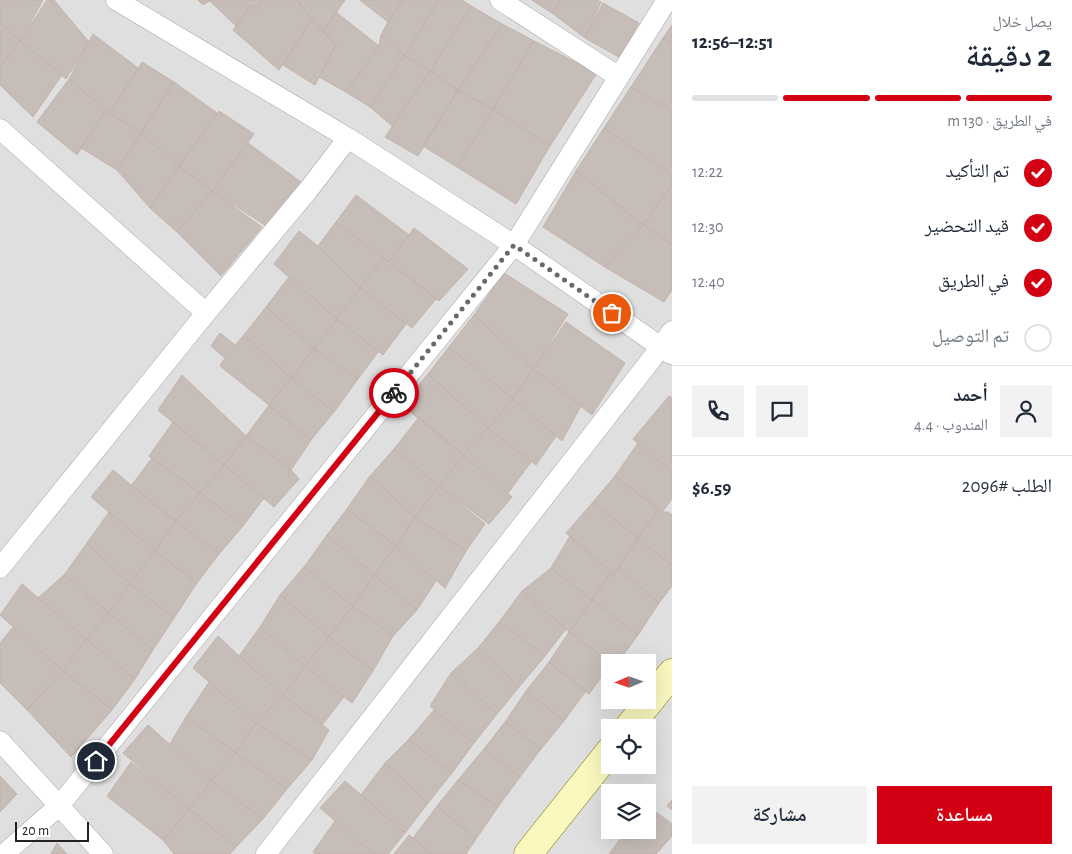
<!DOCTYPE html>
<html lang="ar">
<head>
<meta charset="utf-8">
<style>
  body { margin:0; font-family:"Alegreya Sans","Noto Naskh Arabic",sans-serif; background:#f2f2f3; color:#1f2937; direction:rtl; height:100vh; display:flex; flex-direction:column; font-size:19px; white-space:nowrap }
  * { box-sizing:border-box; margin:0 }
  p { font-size:16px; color:#747a83 }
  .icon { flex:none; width:28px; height:28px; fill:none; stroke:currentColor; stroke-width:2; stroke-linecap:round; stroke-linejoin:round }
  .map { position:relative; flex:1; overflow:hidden; direction:ltr }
  .panel { display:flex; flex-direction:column; background:#fff; width:400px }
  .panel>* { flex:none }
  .needle { width:32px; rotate:268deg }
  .buttons { position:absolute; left:601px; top:654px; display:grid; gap:10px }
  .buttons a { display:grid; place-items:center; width:55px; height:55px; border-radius:0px; background:#fff; box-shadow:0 5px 20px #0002; font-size:25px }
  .scale { position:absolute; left:15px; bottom:12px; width:74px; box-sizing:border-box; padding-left:5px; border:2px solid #222; border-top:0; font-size:14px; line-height:18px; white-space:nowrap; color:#222; -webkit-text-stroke:4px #fff; paint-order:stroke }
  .pin { position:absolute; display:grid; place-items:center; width:42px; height:42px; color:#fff; margin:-21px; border:2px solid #fff; border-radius:50%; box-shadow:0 1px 5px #0007 }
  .courier { position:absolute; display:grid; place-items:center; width:50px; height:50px; margin:-25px; border:4px solid #d30014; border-radius:50%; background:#fff; color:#222; box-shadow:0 1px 6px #0007 }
  .headline em { font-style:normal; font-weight:600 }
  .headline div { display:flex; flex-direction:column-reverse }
  .headline { display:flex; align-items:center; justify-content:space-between; height:85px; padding:0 20px }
  h1 { font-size:32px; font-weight:600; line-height:38px }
  .bar { display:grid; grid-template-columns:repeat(4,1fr); gap:8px 5px; align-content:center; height:60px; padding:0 20px }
  .bar i { height:6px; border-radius:4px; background:#e0e1e3 }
  .bar .active { background:#d30014 }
  .bar p { grid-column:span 4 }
  .line { display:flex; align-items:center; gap:12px; padding:0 20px; border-top:1px solid #e0e1e3 }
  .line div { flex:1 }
  .round { display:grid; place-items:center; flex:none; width:52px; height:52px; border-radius:0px; background:#f2f2f3 }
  ol { padding:0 20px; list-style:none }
  li { display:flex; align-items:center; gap:15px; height:55px }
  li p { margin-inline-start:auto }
  li .icon { padding:5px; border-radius:50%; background:#d30014; color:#fff; stroke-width:4 }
  li:last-child { color:#747a83 }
  li i { width:28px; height:28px; border:2px solid #e0e1e3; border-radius:50% }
  .cta { display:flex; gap:10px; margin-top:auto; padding:10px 20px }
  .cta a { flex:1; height:58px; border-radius:0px; background:#d30014; color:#fff; font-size:20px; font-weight:600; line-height:58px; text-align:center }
  .cta a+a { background:#f2f2f3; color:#1f2937 }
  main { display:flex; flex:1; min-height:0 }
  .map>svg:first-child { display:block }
  .residential { fill:#e0dfdf; fill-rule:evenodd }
  .building { fill:#c7bdb8; stroke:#c4b3ab }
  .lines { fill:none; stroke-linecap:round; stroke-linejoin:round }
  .street-casing { stroke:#a6a6a6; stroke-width:21 }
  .secondary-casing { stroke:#7b7d04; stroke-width:29 }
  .street { stroke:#fff; stroke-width:20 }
  .secondary { stroke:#faf8be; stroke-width:28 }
  .done { stroke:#6b6968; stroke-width:5; stroke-dasharray:0 9 }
  .route { stroke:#d30014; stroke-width:6 }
</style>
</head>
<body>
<main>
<section class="panel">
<div class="headline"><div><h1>2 دقيقة</h1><p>يصل خلال</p></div><em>12:51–12:56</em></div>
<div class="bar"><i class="active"></i><i class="active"></i><i class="active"></i><i></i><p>في الطريق · 130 m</p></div>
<ol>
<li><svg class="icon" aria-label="check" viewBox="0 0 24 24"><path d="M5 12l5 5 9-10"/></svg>تم التأكيد<p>12:22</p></li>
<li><svg class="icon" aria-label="check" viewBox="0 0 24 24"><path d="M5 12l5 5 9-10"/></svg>قيد التحضير<p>12:30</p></li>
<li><svg class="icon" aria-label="check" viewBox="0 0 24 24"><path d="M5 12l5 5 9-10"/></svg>في الطريق<p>12:40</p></li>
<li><i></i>تم التوصيل</li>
</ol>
<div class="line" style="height:90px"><a class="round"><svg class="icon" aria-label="person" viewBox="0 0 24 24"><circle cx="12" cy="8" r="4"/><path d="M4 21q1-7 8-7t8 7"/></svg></a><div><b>أحمد</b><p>المندوب · 4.4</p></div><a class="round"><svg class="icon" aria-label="chat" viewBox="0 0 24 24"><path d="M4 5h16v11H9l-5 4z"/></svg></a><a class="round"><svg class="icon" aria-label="phone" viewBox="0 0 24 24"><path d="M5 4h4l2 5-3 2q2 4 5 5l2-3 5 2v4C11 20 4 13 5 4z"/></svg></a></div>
<div class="line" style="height:65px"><div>الطلب #2096</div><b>$6.59</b></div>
<div class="cta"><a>مساعدة</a><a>مشاركة</a></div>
</section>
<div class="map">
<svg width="672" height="854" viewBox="0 0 672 854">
  <rect width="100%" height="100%" fill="#f2eee9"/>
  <path class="residential" d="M0 0H672V854H0ZM610 662H648V700H610ZM610 728H648V765H610ZM610 792H648V830H610Z"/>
  <path class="building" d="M0 0H43L20 41 0 23Z
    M47 0H54L89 42 66 79 20 41Z
    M198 0H262L257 8 251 5 236 26 210 1 203 5Z
    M262 0H297L312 19 279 70 233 30 251 5 257 8Z
    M299 0H345L323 32 298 2Z
    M360 0H403L388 22Z
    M403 0H439L404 56 381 35 388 22Z
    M439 0H462L471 6 430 71 404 56Z
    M532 0H560L552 13Z
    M560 0H597L601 2 585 38 552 13Z
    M603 3 639 23 619 57 585 38Z
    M471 6 502 24 458 90 430 71Z
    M336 12 379 46 346 92 319 77 336 45 323 32Z
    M312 19 336 45 315 85 283 65Z
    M0 23 20 41 0 67Z
    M502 24 534 41 493 109 458 90Z
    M672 25V44L663 38Z
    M93 34 138 68 110 113 69 79Z
    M381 35 404 56 370 107 346 92 379 46Z
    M663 38 672 44V111L631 87Z
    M20 41 62 75 33 117 0 85V67Z
    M534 41 597 73 550 146 493 109Z
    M404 56 430 71 392 126 370 107Z
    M142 62 174 82 141 133 110 113Z
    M430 71 458 90 418 156 385 137Z
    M69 79 106 110 77 155 37 122Z
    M174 82 217 113 179 166 141 133Z
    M631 87 672 111V175L604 128Z
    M458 90 493 109 457 167 423 146Z
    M493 109 550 146 516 204 457 167Z
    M106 110 141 133 117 170 81 148Z
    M219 111 254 134 212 191 179 166Z
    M604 128 672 175V184L643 225 576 171Z
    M141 133 179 166 150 208 117 170Z
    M248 143 305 185 268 227 212 191Z
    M179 166 212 191 177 232 150 208Z
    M576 171 643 225 605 267 543 227Z
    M672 184V245L643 225Z
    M212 191 262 227 221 276 177 232Z
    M356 195 409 235 389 262 336 222Z
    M336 222 383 258 360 288 318 246Z
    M643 225 672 245V290L664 302 605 267Z
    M414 228 468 269 439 301 389 262Z
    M299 231 318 246 360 288 337 319 274 264Z
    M383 258 437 298 412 328 360 288Z
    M504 273 568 314 533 369 474 315Z
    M289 277 337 319 314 349 266 307Z
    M360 288 406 324 383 355 337 319Z
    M266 307 314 349 291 378 244 335Z
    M474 315 533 369 513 399 449 347Z
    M337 319 378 352 358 379 314 349Z
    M566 322 625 363 592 415 533 369Z
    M220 333 235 345 244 335 291 378 269 405 220 366 225 358 211 346Z
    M449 347 513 399 488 428 428 374Z
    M314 349 358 379 334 412 291 378Z
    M533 369 581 406 562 441 513 399Z
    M428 374 488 428 463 455 402 405Z
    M182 375 246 436 224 465 158 410Z
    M291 378 334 412 311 440 269 405Z
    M669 396 672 398V472L633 439Z
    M513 399 556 436 536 465 488 428Z
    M269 405 311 440 291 470 246 436Z
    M419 417 463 455 439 486 394 449Z
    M173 422 224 465 200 493 149 456Z
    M488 428 531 462 508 493 463 455Z
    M246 436 291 470 299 479 274 507 224 465Z
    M638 443 672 472V499L662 512 615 476Z
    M394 449 439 486 415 517 370 476Z
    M463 455 512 497 489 524 439 486Z
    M152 458 200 493 175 521 131 486Z
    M224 465 264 498 243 526 200 493Z
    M113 470 175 521 155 551 91 497Z
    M370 476 415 517 396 546 347 509Z
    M615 476 659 509 638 538 593 502Z
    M439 486 485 524 466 551 415 517Z
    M200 493 243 526 219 554 175 521Z
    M593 502 638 538 614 575 566 533Z
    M347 509 396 546 374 575 327 535Z
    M659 509 662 512H668L672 515V566L638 538Z
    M109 512 155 551 130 584 87 543Z
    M415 517 466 551 445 588 396 546Z
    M175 521 219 554 197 583 155 551Z
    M327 535 374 575 353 606 304 567Z
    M570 536 611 572 592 600 551 568Z
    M638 538 672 566V586L659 603 618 568Z
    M87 543 130 584 109 613 64 575Z
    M396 546 436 581 417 610 374 575Z
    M155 551 197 583 174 618 130 584Z
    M304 567 353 606 329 637 280 595Z
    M551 568 592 600 569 632 522 591Z
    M618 568 659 603 638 635 592 600 611 572 614 575Z
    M64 575 109 613 86 639 38 598Z
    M374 575 417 610 393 636 353 606Z
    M22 584 86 639 63 671 0 615Z
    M130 584 174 618 153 650 109 613Z
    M522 591 566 629 545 656 499 622Z
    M280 595 329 637 305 666 260 627Z
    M592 600 638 635 618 662 610 663 569 632Z
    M353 606 393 636 373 671 329 637Z
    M109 613 153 650 135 679 86 639Z
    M499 622 545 656 519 687 478 648Z
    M13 627 63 671 27 710 0 683V643Z
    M260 627 305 666 283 695 239 656Z
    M569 632 610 663V665L589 694 549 662Z
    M218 636 239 656 283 695 256 723 193 668Z
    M329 637 373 671 352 703 305 666Z
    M86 639 135 679 112 710 63 671Z
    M478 648 519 687 497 714 451 673Z
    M549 662 586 691 564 721 526 691Z
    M305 666 344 697 322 725 283 695Z
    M63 671 112 710 71 757 27 710Z
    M451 673 497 714 474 743 430 706Z
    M209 682 256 723 236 753 186 717Z
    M526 691 564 721 541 749 505 722Z
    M283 695 329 730 312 760 256 723Z
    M434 710 474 743 452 773 409 739Z
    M186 717 236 753 211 781 170 744Z
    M505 722 541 749 520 777 484 749Z
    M256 723 312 760 287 789 236 753Z
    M148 725 211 781 189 809 123 753Z
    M409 739 452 773 428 803 385 763Z
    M484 749 520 777 498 807 458 780Z
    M236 753 287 789 263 819 211 781Z
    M131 762 189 809 163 840 107 796Z
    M385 763 428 803 405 833 361 795Z
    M0 776 17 794 0 812Z
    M458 780 498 807 476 839 437 806Z
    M211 781 263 819 236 847 189 809Z
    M345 781 405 833 388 854H374L320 808Z
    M672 800V810L667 806Z
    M437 806 476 839 466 854H432L413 838Z
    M648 806 672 824V836L656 854H609L627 830H648Z
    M189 809 236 847 230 854H174L163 840Z
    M335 821 374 854H315L313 852Z
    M409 835 413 838 432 854H394Z
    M57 843 67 854H51Z"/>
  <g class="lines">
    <g class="street-casing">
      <path id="street" d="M116 0 348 138 514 245 671 354
        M500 0 619 77
        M0 129 206 313
        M0 568 206 313 309 189 348 138
        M0 741 103 854
        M4 854 59 806 514 245 667 0
        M266 854 661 347 672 331"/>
    </g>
    <g class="secondary-casing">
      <path id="secondary" d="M628 728 672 673
        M528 854 610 751"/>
    </g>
    <use href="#street" class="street"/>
    <use href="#secondary" class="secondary"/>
  </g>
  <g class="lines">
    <path class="done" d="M394 393 514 245 612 313"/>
    <path class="route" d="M96 761 394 393"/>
  </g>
</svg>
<div class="buttons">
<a><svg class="needle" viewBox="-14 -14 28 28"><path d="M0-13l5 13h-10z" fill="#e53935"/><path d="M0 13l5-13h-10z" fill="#747a83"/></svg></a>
<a><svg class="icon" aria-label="locate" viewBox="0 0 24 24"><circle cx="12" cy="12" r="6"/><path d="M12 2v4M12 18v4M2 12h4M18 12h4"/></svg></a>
<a><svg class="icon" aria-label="layers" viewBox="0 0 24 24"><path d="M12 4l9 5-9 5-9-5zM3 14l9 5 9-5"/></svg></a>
</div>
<div class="scale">20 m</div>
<div class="pin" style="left:612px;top:313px;background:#ea580c"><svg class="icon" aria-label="bag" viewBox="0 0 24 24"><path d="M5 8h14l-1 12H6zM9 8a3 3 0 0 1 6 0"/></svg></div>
<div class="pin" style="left:96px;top:761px;background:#1f2937"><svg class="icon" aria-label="home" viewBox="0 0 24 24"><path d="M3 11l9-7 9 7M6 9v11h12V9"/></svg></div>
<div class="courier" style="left:394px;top:393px"><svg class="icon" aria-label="bike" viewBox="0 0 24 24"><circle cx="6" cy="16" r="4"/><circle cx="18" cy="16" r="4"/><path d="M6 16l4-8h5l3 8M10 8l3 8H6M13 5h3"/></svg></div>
</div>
</main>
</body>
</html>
